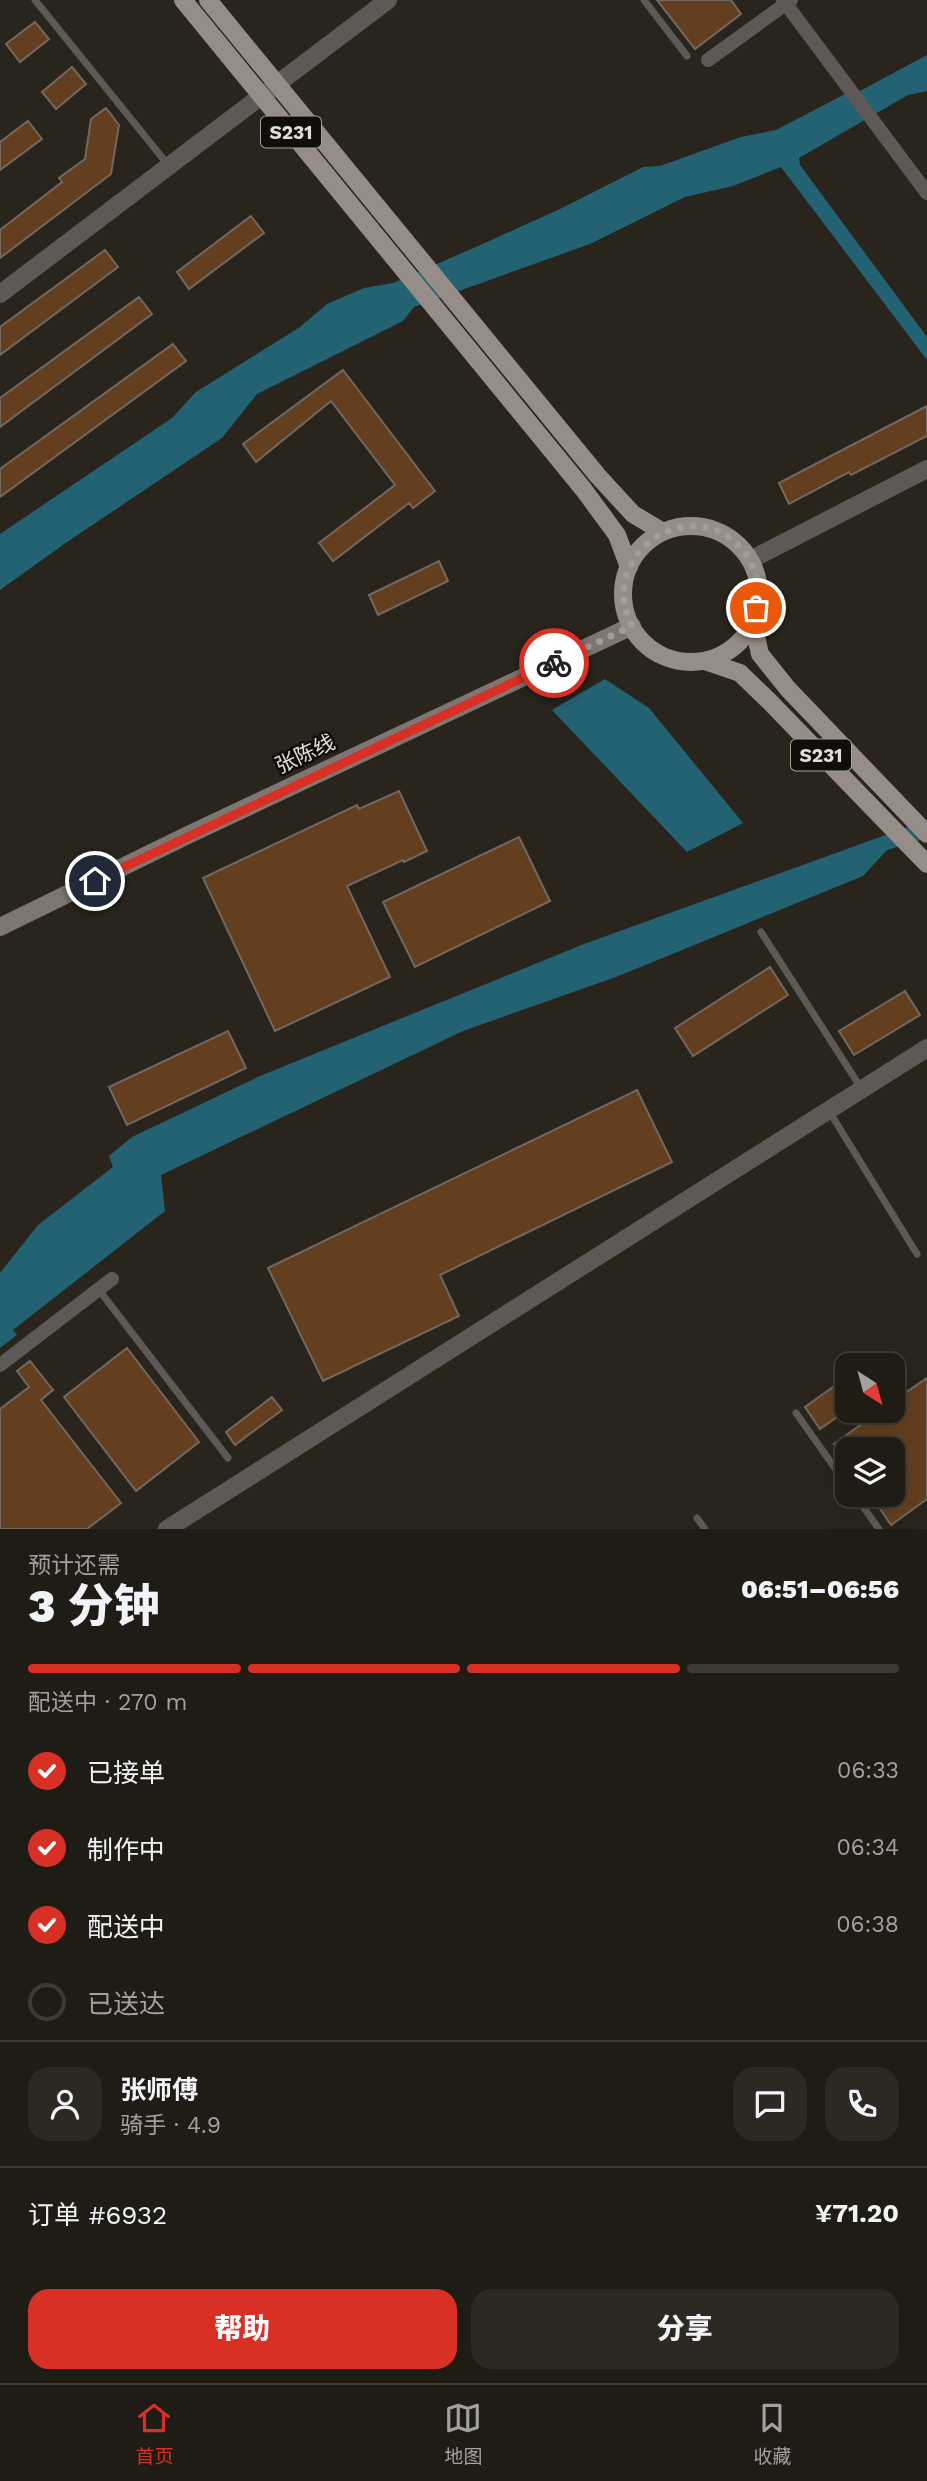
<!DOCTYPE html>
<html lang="zh">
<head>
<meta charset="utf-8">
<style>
  body { margin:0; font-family:"Work Sans","Noto Sans SC",sans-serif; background:#2c2923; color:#f1f3f6; height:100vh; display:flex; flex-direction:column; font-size:26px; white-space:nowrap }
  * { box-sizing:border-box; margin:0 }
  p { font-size:23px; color:#a1a1a1 }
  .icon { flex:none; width:38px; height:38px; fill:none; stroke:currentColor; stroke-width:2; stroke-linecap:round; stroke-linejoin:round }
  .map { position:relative; height:1529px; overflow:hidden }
  .drawer { display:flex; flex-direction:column; background:#1f1c16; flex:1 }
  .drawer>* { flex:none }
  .needle { width:46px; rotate:144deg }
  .fabs { position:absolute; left:835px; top:1353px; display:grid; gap:14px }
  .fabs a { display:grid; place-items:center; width:70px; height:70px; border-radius:14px; background:#1f1c16; box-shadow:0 7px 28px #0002,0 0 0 2px #3c3a35; font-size:35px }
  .pin { position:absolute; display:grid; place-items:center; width:60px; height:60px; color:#fff; margin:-30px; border:4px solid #fff; border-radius:50%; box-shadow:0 2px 7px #0007 }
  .courier { position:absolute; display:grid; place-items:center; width:70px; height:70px; margin:-35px; border:5px solid #d93025; border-radius:50%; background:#fff; color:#222; box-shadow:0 2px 9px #0007 }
  .head em { font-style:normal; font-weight:800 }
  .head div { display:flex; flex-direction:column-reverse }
  .head { display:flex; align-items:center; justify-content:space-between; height:119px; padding:0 28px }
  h1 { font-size:46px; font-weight:800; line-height:52px }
  .bar { display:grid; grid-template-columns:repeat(4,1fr); gap:10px 7px; align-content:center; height:84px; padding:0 28px }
  .bar i { height:9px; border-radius:5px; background:#3c3a35 }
  .bar .selected { background:#d93025 }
  .bar p { grid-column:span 4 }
  .line { display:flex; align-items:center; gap:18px; padding:0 28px; border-top:2px solid #3c3a35 }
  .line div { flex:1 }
  .round { display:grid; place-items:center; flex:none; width:74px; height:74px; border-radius:21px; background:#2c2923 }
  ol { padding:0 28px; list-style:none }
  li { display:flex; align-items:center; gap:21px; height:77px }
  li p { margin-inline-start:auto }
  li .icon { padding:7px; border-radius:50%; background:#d93025; color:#fff; stroke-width:4 }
  li:last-child { color:#a1a1a1 }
  li i { width:38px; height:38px; border:4px solid #3c3a35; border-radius:50% }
  .button { display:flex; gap:14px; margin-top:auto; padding:14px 28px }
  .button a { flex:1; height:80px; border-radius:21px; background:#d93025; color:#fff; font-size:28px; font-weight:800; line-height:80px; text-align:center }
  .button a+a { background:#2c2923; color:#f1f3f6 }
  .menu { display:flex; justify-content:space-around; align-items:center; height:98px; border-top:2px solid #3c3a35; background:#1f1c16; font-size:19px; color:#a1a1a1 }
  .menu a { display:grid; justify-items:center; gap:4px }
  .menu .selected { color:#d93025 }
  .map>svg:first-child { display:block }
  .water { fill:#236273 }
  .building { fill:#633f1f; stroke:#716861; stroke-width:2 }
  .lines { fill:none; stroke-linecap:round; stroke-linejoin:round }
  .service { stroke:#5e5957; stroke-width:7 }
  .minor { stroke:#5e5957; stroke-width:14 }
  .tertiary { stroke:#5e5957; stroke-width:18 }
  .secondary { stroke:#7d7673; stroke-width:18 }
  .primary { stroke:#968c88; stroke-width:18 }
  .done { stroke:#a19d97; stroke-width:7; stroke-dasharray:0 12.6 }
  .route { stroke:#d93025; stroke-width:9 }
  .labels { text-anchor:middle; stroke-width:5; stroke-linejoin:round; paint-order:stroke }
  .shield { fill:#100e0b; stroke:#a2a09b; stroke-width:2 }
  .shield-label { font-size:19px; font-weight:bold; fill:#e1ded9 }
  .street-label { font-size:21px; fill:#e1ded9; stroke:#100e0b }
</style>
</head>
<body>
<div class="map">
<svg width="927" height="1529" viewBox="0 0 927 1529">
  <rect width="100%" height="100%" fill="#29251d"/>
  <path class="water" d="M927 55V91L908 95 799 158 800 165 927 337V360L781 167 733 186 685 197 590 244 414 307 403 321 257 394 222 438 67 542 0 590V534L172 418 196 392 300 327 327 304 364 288 393 283 476 247 562 208 643 167 660 166 741 137 776 130 847 93 860 91Z
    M605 679 649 708 743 823 687 852 552 710Z
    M927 820V838L887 850 863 876 616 977 463 1031 161 1175 165 1211 13 1330 17 1335 0 1348V1273L38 1225 113 1167 109 1156 132 1137 260 1076 584 944Z"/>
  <path class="building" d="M657 0H731L741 14 695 49Z
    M35 22 49 39 20 62 6 44Z
    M72 67 86 84 56 109 42 92Z
    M106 108 119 125 111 174 0 258V230L62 182 59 178 85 159 91 119Z
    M28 121 42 139 0 170V142Z
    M251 216 264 233 189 289 177 272Z
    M105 250 118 267 0 355V327Z
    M139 297 152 314 0 427V398Z
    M173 344 186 361 0 497V469Z
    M343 370 435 491 413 508 409 503 333 561 319 543 395 485 331 401 256 462 243 444Z
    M927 406V436L851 475 849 472 789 504 779 483Z
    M439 561 448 581 378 615 369 595Z
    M399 791 427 851 404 862 403 860 347 886 390 977 275 1031 203 878 357 805 359 809Z
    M519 837 550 901 415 967 383 902Z
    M770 967 788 995 693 1056 675 1028Z
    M905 991 920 1015 854 1055 839 1031Z
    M228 1031 246 1068 127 1125 109 1087Z
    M637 1090 672 1162 440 1275 459 1316 323 1381 268 1268Z
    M127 1348 199 1442 136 1491 64 1397Z
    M30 1361 53 1390 41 1400 121 1503 87 1529H0V1409L29 1387 17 1371Z
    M847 1377V1410L820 1429 805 1407Z
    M927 1378V1499L891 1525 870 1494H892V1449H847V1463L834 1444 881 1410H892V1402Z
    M272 1397 282 1410 235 1445 226 1432Z"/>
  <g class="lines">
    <path class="service" d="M35 0 169 166
      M644 0 687 56
      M761 932 861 1088
      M829 1111 917 1254
      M99 1290 228 1458
      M796 1413 847 1485
      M854 1494 879 1529
      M697 1518 705 1529"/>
    <path class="minor" d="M783 0 927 193
      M708 60 791 0
      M0 1365 112 1279"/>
    <path class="tertiary" d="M0 294 388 0
      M750 560 927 469
      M167 1529 927 1048"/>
    <path class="secondary" d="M0 927 190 834 632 626"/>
    <path class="primary" d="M183 0 584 490 617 535 629 567
      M208 0 598 476 633 514 663 532
      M623 594a68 68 0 1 1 136 0a68 68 0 1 1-136 0Z
      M753 623 760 654 788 689 927 834
      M705 661 740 673 770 702 927 864"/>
  </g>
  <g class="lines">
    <path class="done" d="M554 663 632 626C594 553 695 488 744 552 757 569 761 588 756 608"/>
    <path class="route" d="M95 881 554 663"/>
  </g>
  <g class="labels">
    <g class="shield">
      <rect x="261" y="116.5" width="60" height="31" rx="5"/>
      <rect x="791" y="739.5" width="60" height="31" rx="5"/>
    </g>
    <g class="shield-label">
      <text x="291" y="139">S231</text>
      <text x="821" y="762">S231</text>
    </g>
    <g class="street-label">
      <text transform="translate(305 754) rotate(-25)" y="7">张陈线</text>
    </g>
  </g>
</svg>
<div class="fabs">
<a><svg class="needle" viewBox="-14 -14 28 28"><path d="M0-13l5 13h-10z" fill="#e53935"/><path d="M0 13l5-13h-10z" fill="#a1a1a1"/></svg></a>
<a><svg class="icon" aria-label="layers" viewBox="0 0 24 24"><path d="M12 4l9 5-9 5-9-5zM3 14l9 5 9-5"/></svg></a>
</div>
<div class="pin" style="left:756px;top:608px;background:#ea580c"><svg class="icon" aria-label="bag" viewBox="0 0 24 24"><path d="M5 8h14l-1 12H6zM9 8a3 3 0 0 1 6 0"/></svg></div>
<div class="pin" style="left:95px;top:881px;background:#1f2937"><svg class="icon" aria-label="home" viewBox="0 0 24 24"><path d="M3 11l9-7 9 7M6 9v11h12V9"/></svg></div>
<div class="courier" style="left:554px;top:663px"><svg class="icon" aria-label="bike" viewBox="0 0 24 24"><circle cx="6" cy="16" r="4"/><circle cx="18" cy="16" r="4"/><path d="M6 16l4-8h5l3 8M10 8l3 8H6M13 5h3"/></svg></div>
</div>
<section class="drawer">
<div class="head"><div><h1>3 分钟</h1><p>预计还需</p></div><em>06:51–06:56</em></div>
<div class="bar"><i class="selected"></i><i class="selected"></i><i class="selected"></i><i></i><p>配送中 · 270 m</p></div>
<ol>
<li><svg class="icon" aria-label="check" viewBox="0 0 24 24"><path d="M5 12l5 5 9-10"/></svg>已接单<p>06:33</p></li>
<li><svg class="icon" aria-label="check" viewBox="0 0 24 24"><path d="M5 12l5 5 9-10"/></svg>制作中<p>06:34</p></li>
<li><svg class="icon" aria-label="check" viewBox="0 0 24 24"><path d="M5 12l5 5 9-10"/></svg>配送中<p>06:38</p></li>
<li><i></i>已送达</li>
</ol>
<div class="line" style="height:126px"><a class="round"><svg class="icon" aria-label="person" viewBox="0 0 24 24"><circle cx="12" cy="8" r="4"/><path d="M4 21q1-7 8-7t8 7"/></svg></a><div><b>张师傅</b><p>骑手 · 4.9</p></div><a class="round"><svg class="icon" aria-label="chat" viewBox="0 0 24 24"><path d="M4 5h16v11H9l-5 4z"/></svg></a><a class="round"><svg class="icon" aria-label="phone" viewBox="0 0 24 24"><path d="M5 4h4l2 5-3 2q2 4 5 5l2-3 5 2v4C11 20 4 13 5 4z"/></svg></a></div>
<div class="line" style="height:91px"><div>订单 #6932</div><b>¥71.20</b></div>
<div class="button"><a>帮助</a><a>分享</a></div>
</section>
<nav class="menu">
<a class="selected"><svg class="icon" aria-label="home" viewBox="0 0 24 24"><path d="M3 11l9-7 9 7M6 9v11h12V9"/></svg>首页</a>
<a><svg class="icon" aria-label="map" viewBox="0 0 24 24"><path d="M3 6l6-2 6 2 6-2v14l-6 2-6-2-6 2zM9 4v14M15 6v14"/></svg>地图</a>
<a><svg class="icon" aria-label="saved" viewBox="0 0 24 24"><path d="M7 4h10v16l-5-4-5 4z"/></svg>收藏</a>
</nav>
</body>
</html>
